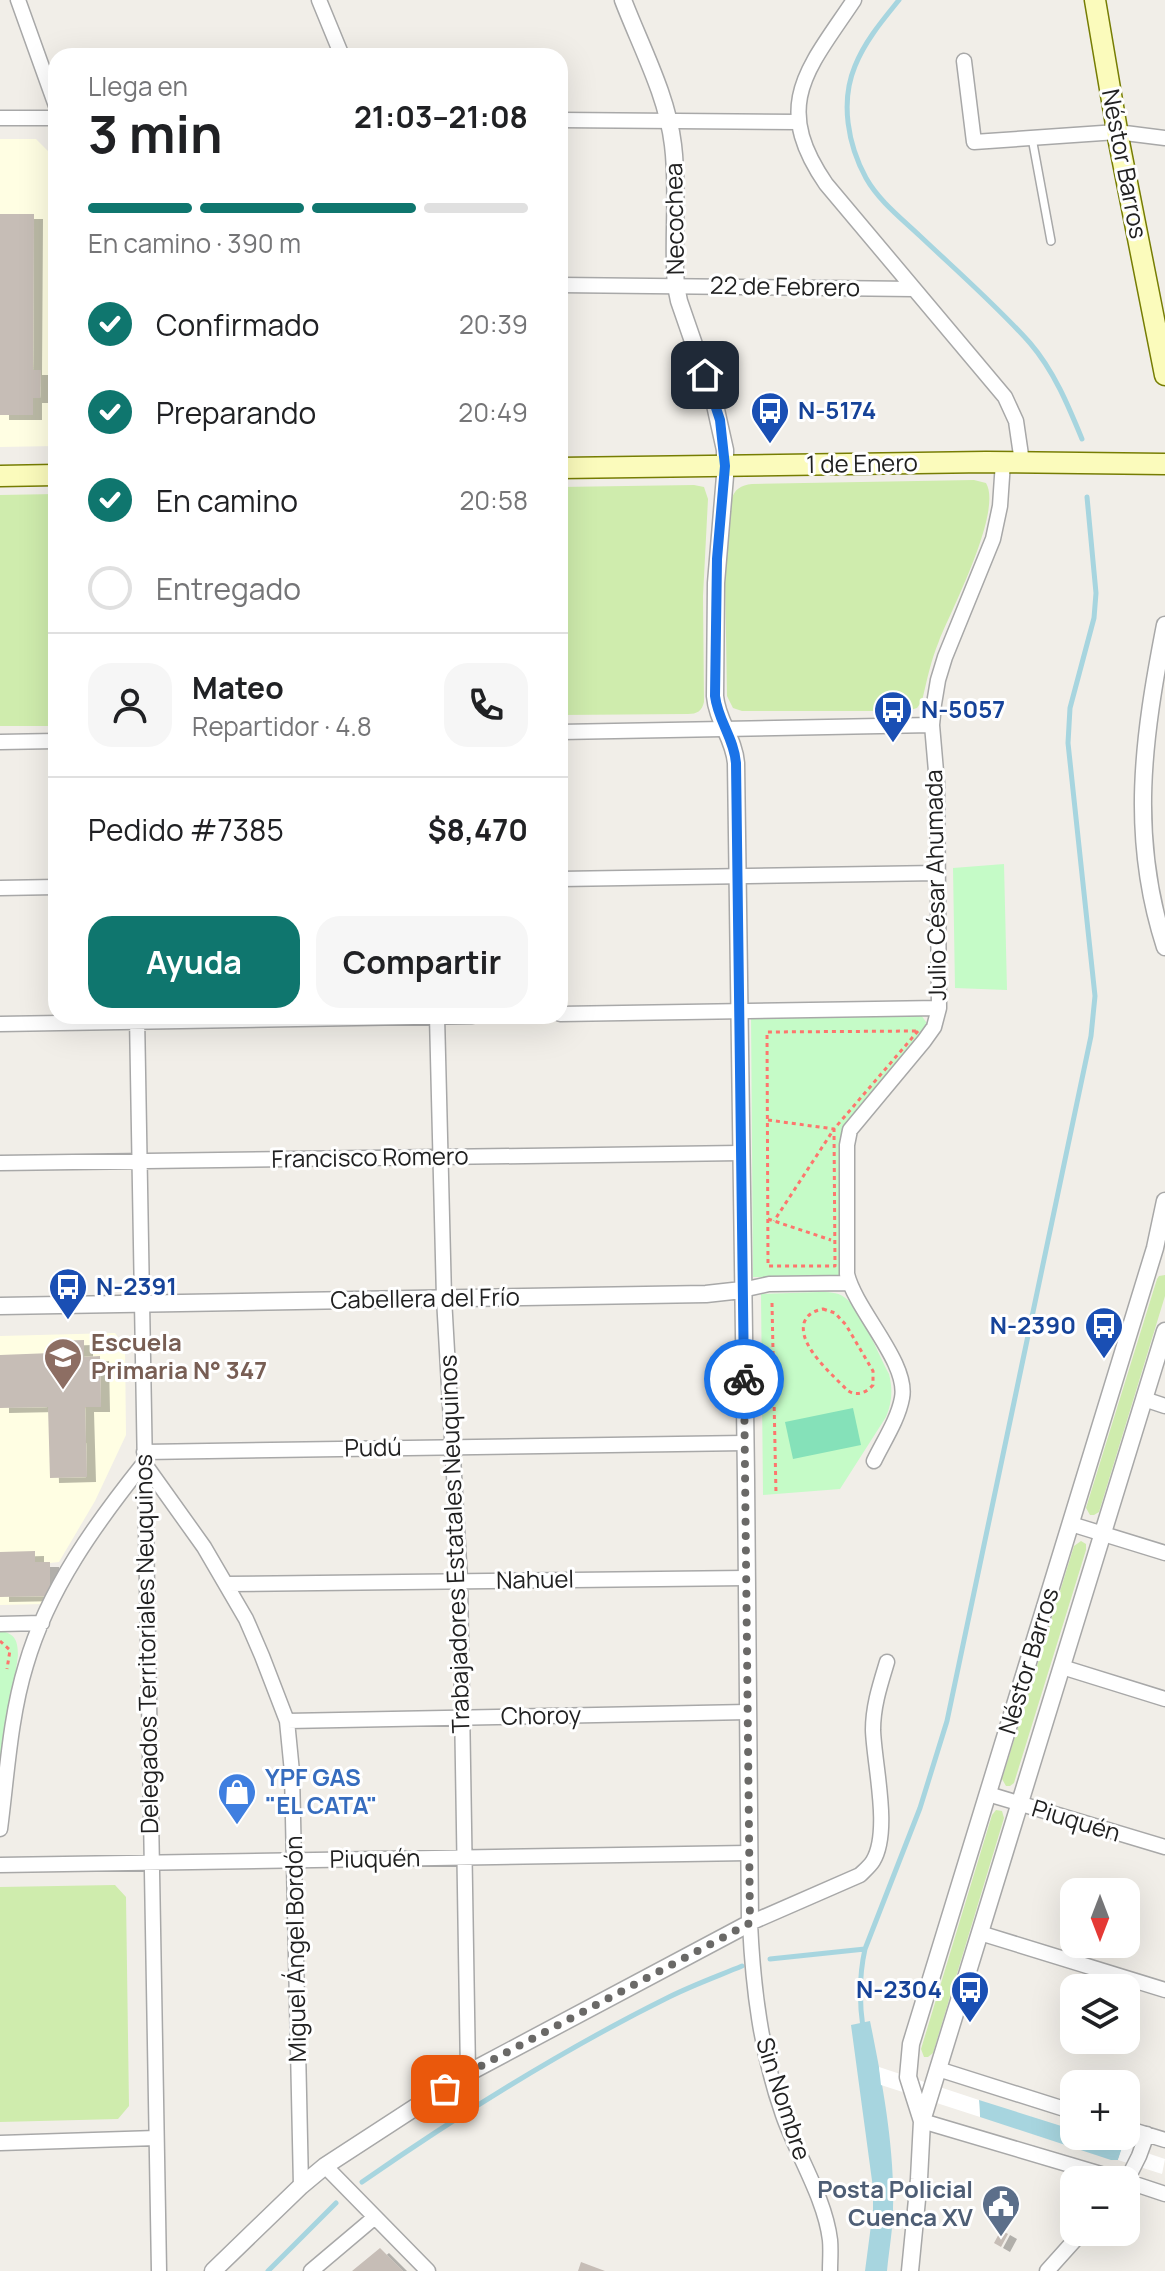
<!DOCTYPE html>
<html lang="es">
<head>
<meta charset="utf-8">
<style>
  body { margin:0; font-family:Manrope,sans-serif; background:#f6f6f6; color:#202124; height:100vh; display:flex; flex-direction:column; font-size:30px; white-space:nowrap }
  * { box-sizing:border-box; margin:0 }
  p { font-size:26px; color:#757577 }
  .icon { flex:none; width:44px; height:44px; fill:none; stroke:currentColor; stroke-width:2; stroke-linecap:round; stroke-linejoin:round }
  .map { position:relative; flex:1; overflow:hidden }
  .details { position:absolute; left:48px; top:48px; width:520px; height:976px; display:flex; flex-direction:column; background:#fff; border-radius:24px; box-shadow:0 8px 32px #0002 }
  .details>* { flex:none }
  .needle { width:52px; rotate:180deg }
  .fabs { position:absolute; left:1060px; top:1878px; display:grid; gap:16px }
  .fabs a { display:grid; place-items:center; width:80px; height:80px; border-radius:16px; background:#fff; box-shadow:0 8px 32px #0002; font-size:40px }
  .pin { position:absolute; display:grid; place-items:center; width:68px; height:68px; color:#fff; margin:-34px; border-radius:16px; box-shadow:0 4px 12px #0006 }
  .courier { position:absolute; display:grid; place-items:center; width:80px; height:80px; margin:-40px; border:6px solid #1a73e8; border-radius:50%; background:#fff; color:#222; box-shadow:0 2px 10px #0007 }
  .headline em { font-style:normal; font-weight:700 }
  .headline div { display:flex; flex-direction:column-reverse }
  .headline { display:flex; align-items:center; justify-content:space-between; height:136px; padding:0 40px }
  h1 { font-size:52px; font-weight:700; line-height:60px }
  .bar { display:grid; grid-template-columns:repeat(4,1fr); gap:12px 8px; align-content:center; height:96px; padding:0 40px }
  .bar i { height:10px; border-radius:6px; background:#e0e0e0 }
  .bar .current { background:#0f766e }
  .bar p { grid-column:span 4 }
  .line { display:flex; align-items:center; gap:20px; padding:0 40px; border-top:2px solid #e0e0e0 }
  .line div { flex:1 }
  .round { display:grid; place-items:center; flex:none; width:84px; height:84px; border-radius:24px; background:#f6f6f6 }
  ol { padding:0 40px; list-style:none }
  li { display:flex; align-items:center; gap:24px; height:88px }
  li p { margin-inline-start:auto }
  li .icon { padding:8px; border-radius:50%; background:#0f766e; color:#fff; stroke-width:4 }
  li:last-child { color:#757577 }
  li i { width:44px; height:44px; border:4px solid #e0e0e0; border-radius:50% }
  .action { display:flex; gap:16px; margin-top:auto; padding:16px 40px }
  .action a { flex:1; height:92px; border-radius:24px; background:#0f766e; color:#fff; font-size:32px; font-weight:700; line-height:92px; text-align:center }
  .action a+a { background:#f6f6f6; color:#202124 }
  .map>svg:first-child { display:block }
  .education { fill:#fffee3 }
  .grass { fill:#cfecad }
  .park { fill:#c5fbc7 }
  .pitch { fill:#85e1b9 }
  .water { fill:#a7d5df }
  .pier { fill:#fff }
  .lines { fill:none; stroke-linecap:round; stroke-linejoin:round }
  .stream { stroke:#a7d5df; stroke-width:5 }
  .building { fill:#c6bdb6; filter:url(#shadow) }
  .service-casing { stroke:#a8a8a8; stroke-width:10 }
  .minor-casing { stroke:#a8a8a8; stroke-width:17 }
  .tertiary-casing { stroke:#a8a8a8; stroke-width:19 }
  .secondary-casing { stroke:#767d03; stroke-width:23 }
  .path { stroke:#fd766d; stroke-width:3; stroke-dasharray:4 4; stroke-linecap:butt }
  .service { stroke:#fff; stroke-width:7 }
  .minor { stroke:#fff; stroke-width:14 }
  .tertiary { stroke:#fff; stroke-width:16 }
  .secondary { stroke:#fbfbbc; stroke-width:20 }
  .done { stroke:#6a6967; stroke-width:8; stroke-dasharray:0 14.4 }
  .route { stroke:#1a73e8; stroke-width:10 }
  .labels { text-anchor:middle; stroke-width:6; stroke-linejoin:round; paint-order:stroke }
  .street-label { font-size:24px; fill:#212121; stroke:#fff }
  .transit-label { font-size:24px; font-weight:bold; fill:#164399; stroke:#fff; text-anchor:start }
  .education-label { font-size:24px; font-weight:bold; fill:#785e54; stroke:#fff; text-anchor:start }
  .shop-label { font-size:24px; font-weight:bold; fill:#366cbe; stroke:#fff; text-anchor:start }
  .service-label { font-size:24px; font-weight:bold; fill:#4e5e75; stroke:#fff; text-anchor:end }
</style>
</head>
<body>
<div class="map">
<svg width="1165" height="2271" viewBox="0 0 1165 2271">
  <defs>
    <filter id="shadow"><feDropShadow dx="9" dy="5" stdDeviation="0" flood-color="#0004"/></filter>
  </defs>
  <rect width="100%" height="100%" fill="#f1eee8"/>
  <path class="education" d="M0 139H36L48 151 52 312 56 321V446L0 447Z
    M115 1333 125 1346 126 1435 95 1501 59 1562 50 1563V1596L44 1604 0 1605V1336Z"/>
  <path class="grass" d="M974 480 986 483C1003 511 951 611 939 641 931 660 927 680 922 701L917 708 907 711H742L733 708 727 696 725 576 731 501C734 489 741 485 752 484Z
    M694 485 704 487 708 499 703 596 704 702C702 711 697 714 688 714L560 715V487Z
    M56 494V726H0V495Z
    M1165 1275V1296L1099 1512 1094 1515H1090L1086 1508 1157 1279 1159 1276Z
    M1081 1541 1086 1544V1550L1014 1783 1010 1786H1006L1002 1779 1074 1546Z
    M996 1810 1002 1811 1004 1818 933 2053 928 2057H924L921 2049 992 1815Z
    M115 1885 126 1897 129 2106 118 2119 0 2122V1887Z"/>
  <path class="park" d="M1004 864 1007 990 955 988 953 868Z
    M921 1015 929 1026 841 1131 842 1276 753 1277 751 1016Z
    M819 1292C828 1292 837 1292 844 1297 860 1307 879 1356 889 1374 893 1390 892 1402 886 1417L840 1489 763 1495 761 1294Z
    M0 1631C15 1633 18 1641 18 1655L0 1784Z"/>
  <path class="pitch" d="M853 1408 861 1445 793 1459 785 1422Z"/>
  <path class="water" d="M870 2021C882 2080 895 2149 893 2208 893 2229 889 2250 887 2271H865L873 2210V2188L851 2025Z
    M979 2100 1074 2130V2136H1094L1123 2145 1118 2160H1111L980 2117Z"/>
  <path class="pier" d="M879 2067 979 2100 980 2117 881 2085Z
    M1123 2145 1165 2159 1162 2174 1118 2160Z"/>
  <g class="lines">
    <path class="stream" d="M899 0C882 21 865 41 855 66 840 102 848 145 866 178 879 201 901 218 920 236 957 271 996 305 1030 343 1054 371 1068 405 1082 439
      M770 1959 865 1949
      M863 2028C859 2000 859 1976 865 1949L920 1808 947 1721 1091 1036 1095 996 1068 743 1070 708 1094 618 1096 593 1087 497
      M362 2182C460 2114 562 2050 669 1997 693 1985 718 1976 742 1966
      M268 2271 336 2203"/>
  </g>
  <path class="building" d="M0 214H34L33 370H41L40 398H33V415H0Z
    M84 1340V1357L100 1356 101 1407H85L87 1477 50 1478 48 1407 0 1408V1355L52 1353V1341Z
    M35 1551V1562H50V1596L0 1597V1552Z
    M1001 2230 1008 2234 1001 2247 994 2243Z
    M380 2248 403 2271H352Z
    M581 2262 605 2271H578Z"/>
  <g class="lines">
    <g class="service-casing">
      <path id="service" d="M1032 138 1051 241"/>
    </g>
    <g class="minor-casing">
      <path id="minor" d="M18 0 56 106
        M319 0 342 56
        M854 0C808 69 771 104 826 184L1005 397 1016 421 1022 462
        M964 61 974 142 1117 132 1165 138
        M0 118H56
        M560 120 798 122
        M560 285 914 289
        M560 732 932 725
        M0 742 56 741
        M560 879 938 873
        M0 888 56 887
        M560 1014 939 1008
        M137 1016 159 2271
        M437 1016 444 1298 460 1581 468 2073
        M0 1024 472 1016
        M0 1163 741 1153
        M742 1290 769 1284 849 1283
        M1144 1399 1165 1406
        M144 1452 745 1443
        M874 1461C883 1442 898 1420 902 1398 909 1363 856 1311 847 1274V1145L850 1130 855 1124 924 1041 934 1027 939 1008 937 783 932 725 934 704 938 680 945 657 993 539 1000 506 1003 462
        M1071 1524 1165 1553
        M227 1584 746 1578
        M0 1624 42 1623
        M1062 1667 1165 1699
        M287 1721 748 1712
        M988 1794 1165 1847
        M0 1829C7 1775 10 1717 26 1665 48 1589 96 1523 144 1463L204 1547 246 1619 262 1656 287 1721 292 1772 301 2186
        M0 1865 749 1853
        M980 1933 1165 1990
        M938 2069 1074 2112
        M922 2121 1121 2180
        M1126 2128 1165 2140
        M0 2143 156 2138
        M325 2166 428 2271
        M1126 2181 1165 2194
        M1126 2182 1139 2156 1147 2134
        M311 2271 375 2217
        M830 2271C830 2261 831 2250 830 2240 825 2198 797 2155 783 2115 761 2052 753 1989 750 1923L860 1875C864 1871 870 1866 873 1861 891 1831 874 1764 873 1730 873 1706 880 1685 887 1662
        M1047 2271 1082 2232"/>
    </g>
    <g class="tertiary-casing">
      <path id="tertiary" d="M1165 625C1143 738 1129 836 1165 947
        M0 1306 706 1294 742 1290
        M922 2121 908 2077 911 2044 1155 1248 1165 1201
        M213 2271 301 2186 325 2166 468 2073 750 1923 746 1478 736 763C734 738 717 721 715 696L716 583 725 476V450L715 405 679 301 676 286C672 239 679 192 673 145 667 95 641 47 623 0
        M910 2271 919 2179 922 2121 1165 1331"/>
    </g>
    <g class="secondary-casing">
      <path id="secondary" d="M1095 0 1119 142 1165 375
        M560 468 986 462 1165 464
        M0 476 56 475"/>
    </g>
    <path class="path" d="M918 1031 834 1129 835 1266H768L767 1032Z
      M768 1120 834 1129 774 1221
      M768 1219 831 1240
      M772 1303 776 1494
      M823 1309 835 1313 846 1325 873 1371V1385C866 1393 856 1397 847 1390 833 1375 798 1346 804 1323 807 1314 814 1311 823 1309Z
      M0 1641 10 1650 7 1669"/>
    <use href="#service" class="service"/>
    <use href="#minor" class="minor"/>
    <use href="#tertiary" class="tertiary"/>
    <use href="#secondary" class="secondary"/>
  </g>
  <g class="lines">
    <path class="done" d="M445 2089 468 2073 750 1923 744 1379"/>
    <path class="route" d="M705 375 720 420 725 466 717 559 715 696C718 721 734 738 736 763L744 1379"/>
  </g>
  <defs>
    <g id="bus-pin" transform="scale(2)"><path d="M0 17L-7.5 6A9.5 9.5 0 1 1 7.5 6Z" fill="#1a4fb4" stroke="#fff"/><path d="M-5-6H5V4H4V6H2V4H-2V6H-4V4H-5ZM-3.5-4V0h7V-4ZM-3.5 1.2v1.5H-2V1.2ZM2 1.2v1.5H3.5V1.2Z" fill="#fff"/></g>
    <g id="school-pin" transform="scale(2)"><path d="M0 17L-7.5 6A9.5 9.5 0 1 1 7.5 6Z" fill="#8d6e63" stroke="#fff"/><path d="M0-5L7-2L0 1L-7-2ZM-4 1L0 2.5L4 1V4Q0 6-4 4Z" fill="#fff"/></g>
    <g id="shop-pin" transform="scale(2)"><path d="M0 17L-7.5 6A9.5 9.5 0 1 1 7.5 6Z" fill="#3f7fe0" stroke="#fff"/><path d="M-5-2.5h2.3a2.7 3.5 0 0 1 5.4 0H5L5.5 6h-11ZM-1.5-2.5h3a1.5 2.3 0 0 0-3 0Z" fill="#fff"/></g>
    <g id="civic-pin" transform="scale(2)"><path d="M0 17L-7.5 6A9.5 9.5 0 1 1 7.5 6Z" fill="#5c6f8a" stroke="#fff"/><path d="M-.6-6.5H3V-4.5H.6V-3L4-1V1h2V6H-6V1h2V-1L-.6-3ZM-1.2 2.5V6h2.4V2.5Z" fill="#fff"/></g>
  </defs>
  <g fill-rule="evenodd">
    <use href="#bus-pin" x="770" y="411"/>
    <use href="#bus-pin" x="893" y="710"/>
    <use href="#bus-pin" x="68" y="1287"/>
    <use href="#bus-pin" x="1104" y="1326"/>
    <use href="#school-pin" x="63" y="1357"/>
    <use href="#shop-pin" x="237" y="1792"/>
    <use href="#bus-pin" x="970" y="1990"/>
    <use href="#civic-pin" x="1001" y="2204"/>
  </g>
  <g class="labels">
    <g class="street-label">
      <text transform="translate(1124 164) rotate(79)" y="8">Néstor Barros</text>
      <text transform="translate(675 219) rotate(-91)" y="8">Necochea</text>
      <text transform="translate(785 287) rotate(1)" y="8">22 de Febrero</text>
      <text transform="translate(862 464) rotate(-1)" y="8">1 de Enero</text>
      <text transform="translate(936 885) rotate(-91)" y="8">Julio César Ahumada</text>
      <text transform="translate(370 1158) rotate(-1)" y="8">Francisco Romero</text>
      <text transform="translate(425 1299) rotate(-1)" y="8">Cabellera del Frío</text>
      <text transform="translate(373 1448) rotate(-1)" y="8">Pudú</text>
      <text transform="translate(455 1544) rotate(-92)" y="8">Trabajadores Estatales Neuquinos</text>
      <text transform="translate(535 1580) rotate(-1)" y="8">Nahuel</text>
      <text transform="translate(147 1644) rotate(-91)" y="8">Delegados Territoriales Neuquinos</text>
      <text transform="translate(1029 1661) rotate(-73)" y="8">Néstor Barros</text>
      <text transform="translate(541 1716) rotate(-1)" y="8">Choroy</text>
      <text transform="translate(1076 1821) rotate(17)" y="8">Piuquén</text>
      <text transform="translate(375 1859) rotate(-1)" y="8">Piuquén</text>
      <text transform="translate(296 1949) rotate(-91)" y="8">Miguel Ángel Bordón</text>
      <text transform="translate(783 2099) rotate(72)" y="8">Sin Nombre</text>
    </g>
    <g class="transit-label">
      <text x="798" y="419">N-5174</text>
      <text x="921" y="718">N-5057</text>
      <text x="96" y="1295">N-2391</text>
      <text x="1076" y="1334" text-anchor="end">N-2390</text>
      <text x="942" y="1998" text-anchor="end">N-2304</text>
    </g>
    <g class="education-label">
      <text x="91" y="1351">Escuela<tspan x="91" dy="28">Primaria N° 347</tspan></text>
    </g>
    <g class="shop-label">
      <text x="265" y="1786">YPF GAS<tspan x="265" dy="28">"EL CATA"</tspan></text>
    </g>
    <g class="service-label">
      <text x="973" y="2198">Posta Policial<tspan x="973" dy="28">Cuenca XV</tspan></text>
    </g>
  </g>
</svg>
<div class="fabs">
<a><svg class="needle" viewBox="-14 -14 28 28"><path d="M0-13l5 13h-10z" fill="#e53935"/><path d="M0 13l5-13h-10z" fill="#757577"/></svg></a>
<a><svg class="icon" aria-label="layers" viewBox="0 0 24 24"><path d="M12 4l9 5-9 5-9-5zM3 14l9 5 9-5"/></svg></a>
<a>+</a>
<a>−</a>
</div>
<div class="pin" style="left:445px;top:2089px;background:#ea580c"><svg class="icon" aria-label="bag" viewBox="0 0 24 24"><path d="M5 8h14l-1 12H6zM9 8a3 3 0 0 1 6 0"/></svg></div>
<div class="pin" style="left:705px;top:375px;background:#1f2937"><svg class="icon" aria-label="home" viewBox="0 0 24 24"><path d="M3 11l9-7 9 7M6 9v11h12V9"/></svg></div>
<div class="courier" style="left:744px;top:1379px"><svg class="icon" aria-label="bike" viewBox="0 0 24 24"><circle cx="6" cy="16" r="4"/><circle cx="18" cy="16" r="4"/><path d="M6 16l4-8h5l3 8M10 8l3 8H6M13 5h3"/></svg></div>
<section class="details">
<div class="headline"><div><h1>3 min</h1><p>Llega en</p></div><em>21:03–21:08</em></div>
<div class="bar"><i class="current"></i><i class="current"></i><i class="current"></i><i></i><p>En camino · 390 m</p></div>
<ol>
<li><svg class="icon" aria-label="check" viewBox="0 0 24 24"><path d="M5 12l5 5 9-10"/></svg>Confirmado<p>20:39</p></li>
<li><svg class="icon" aria-label="check" viewBox="0 0 24 24"><path d="M5 12l5 5 9-10"/></svg>Preparando<p>20:49</p></li>
<li><svg class="icon" aria-label="check" viewBox="0 0 24 24"><path d="M5 12l5 5 9-10"/></svg>En camino<p>20:58</p></li>
<li><i></i>Entregado</li>
</ol>
<div class="line" style="height:144px"><a class="round"><svg class="icon" aria-label="person" viewBox="0 0 24 24"><circle cx="12" cy="8" r="4"/><path d="M4 21q1-7 8-7t8 7"/></svg></a><div><b>Mateo</b><p>Repartidor · 4.8</p></div><a class="round"><svg class="icon" aria-label="phone" viewBox="0 0 24 24"><path d="M5 4h4l2 5-3 2q2 4 5 5l2-3 5 2v4C11 20 4 13 5 4z"/></svg></a></div>
<div class="line" style="height:104px"><div>Pedido #7385</div><b>$8,470</b></div>
<div class="action"><a>Ayuda</a><a>Compartir</a></div>
</section>
</div>
</body>
</html>
